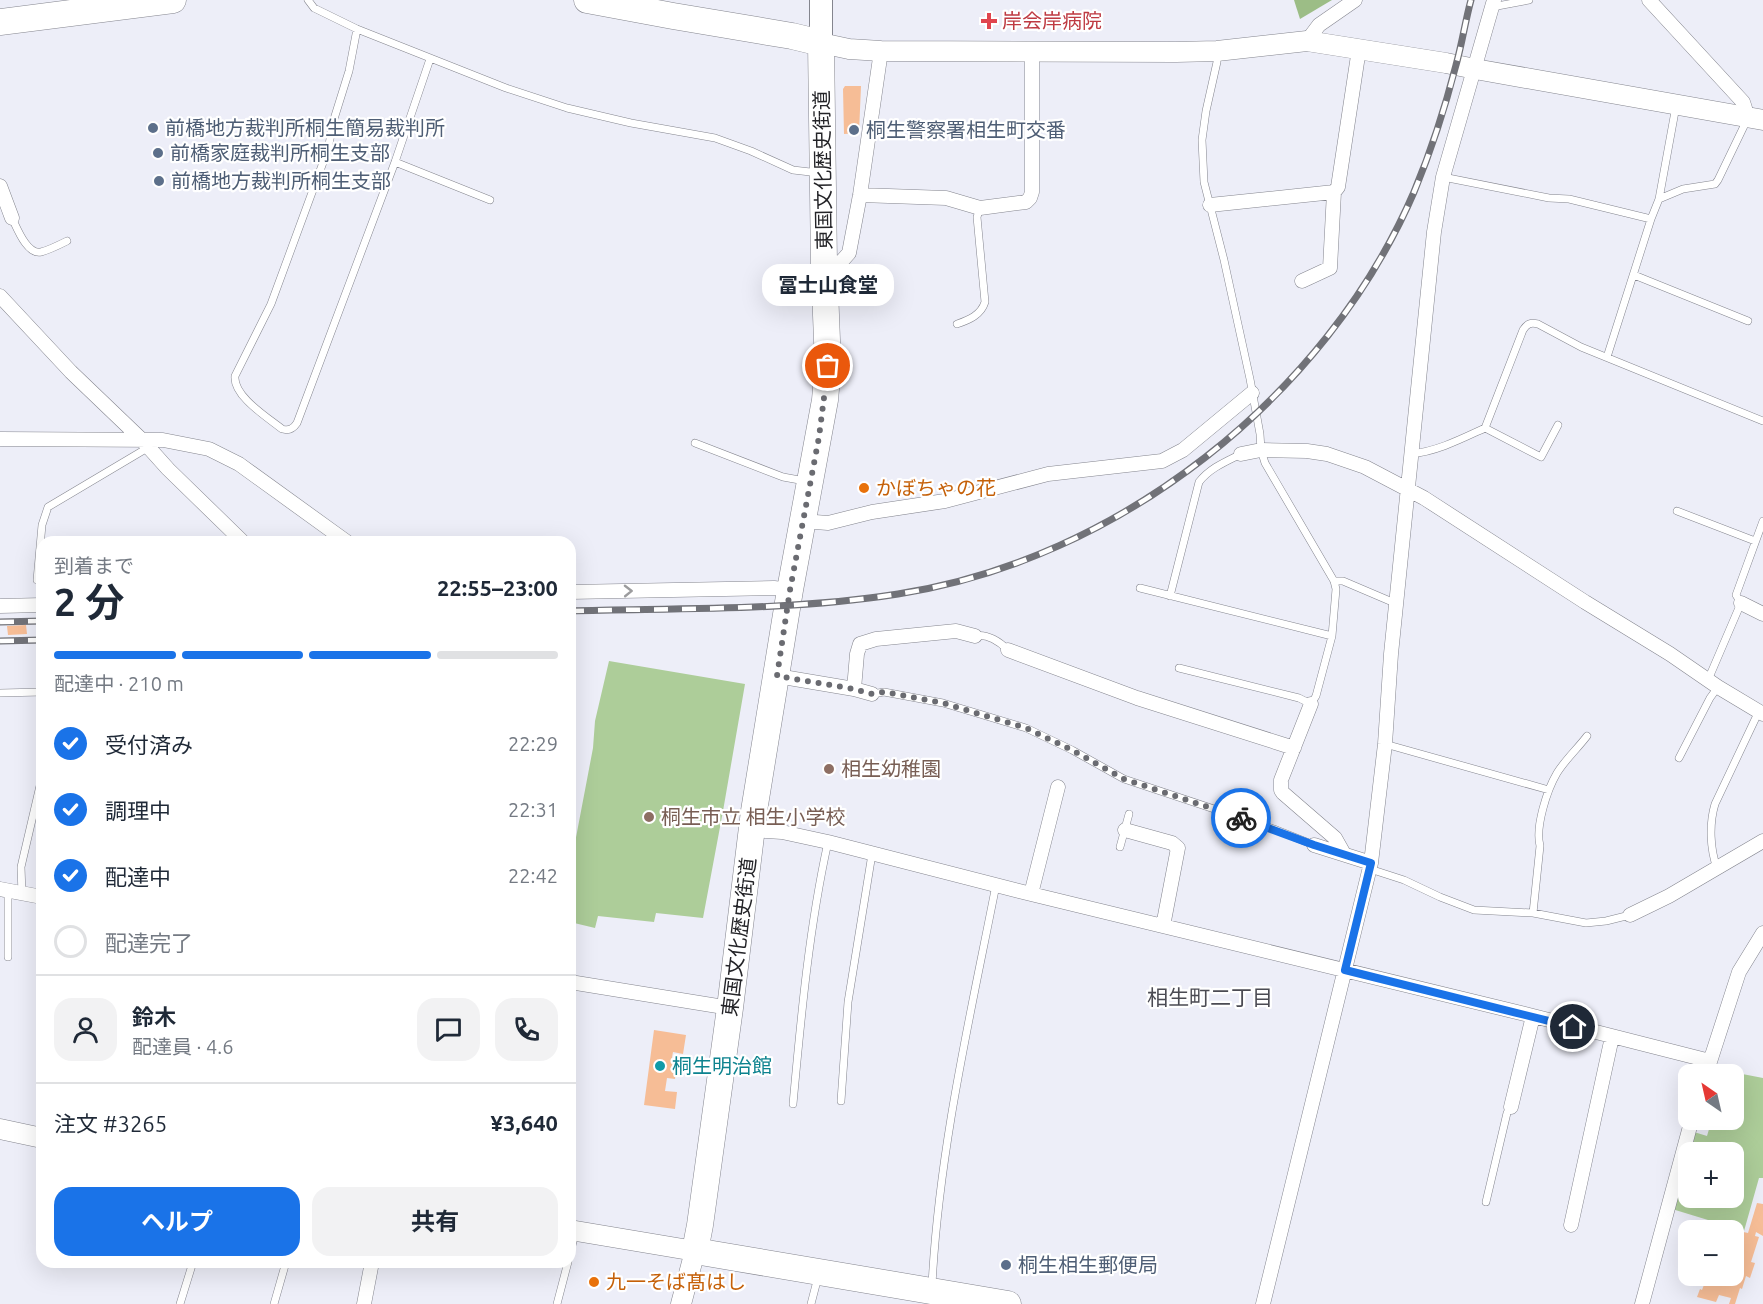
<!DOCTYPE html>
<html lang="ja">
<head>
<meta charset="utf-8">
<style>
  body { margin:0; font-family:Ubuntu,"Noto Sans JP",sans-serif; background:#f2f2f3; color:#1f2937; height:100vh; display:flex; flex-direction:column; font-size:22px; white-space:nowrap }
  * { box-sizing:border-box; margin:0 }
  p { font-size:20px; color:#747a83 }
  .icon { flex:none; width:33px; height:33px; fill:none; stroke:currentColor; stroke-width:2; stroke-linecap:round; stroke-linejoin:round }
  .map { position:relative; flex:1; overflow:hidden }
  .sheet { position:absolute; left:36px; top:536px; width:540px; height:732px; display:flex; flex-direction:column; background:#fff; border-radius:18px; box-shadow:0 6px 24px #0002 }
  .sheet>* { flex:none }
  .needle { width:39px; rotate:326deg }
  .buttons { position:absolute; left:1678px; top:1064px; display:grid; gap:12px }
  .buttons a { display:grid; place-items:center; width:66px; height:66px; border-radius:12px; background:#fff; box-shadow:0 6px 24px #0002; font-size:30px }
  .pin { position:absolute; display:grid; place-items:center; width:51px; height:51px; color:#fff; margin:-26px; border:3px solid #fff; border-radius:50%; box-shadow:0 2px 6px #0007 }
  .courier { position:absolute; display:grid; place-items:center; width:60px; height:60px; margin:-30px; border:4px solid #1a73e8; border-radius:50%; background:#fff; color:#222; box-shadow:0 2px 8px #0007 }
  .bubble { position:absolute; height:42px; border-radius:18px; background:#fff; box-shadow:0 6px 24px #0002; font-size:20px; font-weight:700; line-height:42px; text-align:center }
  .headline em { font-style:normal; font-weight:700 }
  .headline div { display:flex; flex-direction:column-reverse }
  .headline { display:flex; align-items:center; justify-content:space-between; height:102px; padding:0 18px }
  h1 { font-size:39px; font-weight:700; line-height:45px }
  .bar { display:grid; grid-template-columns:repeat(4,1fr); gap:9px 6px; align-content:center; height:72px; padding:0 18px }
  .bar i { height:8px; border-radius:4px; background:#e0e1e3 }
  .bar .active { background:#1a73e8 }
  .bar p { grid-column:span 4 }
  .line { display:flex; align-items:center; gap:15px; padding:0 18px; border-top:2px solid #e0e1e3 }
  .line div { flex:1 }
  .round { display:grid; place-items:center; flex:none; width:63px; height:63px; border-radius:18px; background:#f2f2f3 }
  ol { padding:0 18px; list-style:none }
  li { display:flex; align-items:center; gap:18px; height:66px }
  li p { margin-inline-start:auto }
  li .icon { padding:6px; border-radius:50%; background:#1a73e8; color:#fff; stroke-width:4 }
  li:last-child { color:#747a83 }
  li i { width:33px; height:33px; border:3px solid #e0e1e3; border-radius:50% }
  .cta { display:flex; gap:12px; margin-top:auto; padding:12px 18px }
  .cta a { flex:1; height:69px; border-radius:18px; background:#1a73e8; color:#fff; font-size:24px; font-weight:700; line-height:69px; text-align:center }
  .cta a+a { background:#f2f2f3; color:#1f2937 }
  .map>svg:first-child { display:block }
  .green { fill:#adcd99; fill-rule:evenodd }
  .forest { fill:#9cbd86 }
  .building { fill:#f6bd96 }
  .lines { fill:none; stroke-linecap:round; stroke-linejoin:round }
  .lane-casing { stroke:#84858e; stroke-width:8 }
  .street-casing { stroke:#84858e; stroke-width:15 }
  .secondary-casing { stroke:#84858e; stroke-width:21 }
  .primary-casing { stroke:#84858e; stroke-width:24 }
  .highway-casing { stroke:#84858e; stroke-width:27 }
  .lane { stroke:#fff; stroke-width:7 }
  .street { stroke:#fff; stroke-width:14 }
  .secondary { stroke:#fff; stroke-width:20 }
  .primary { stroke:#fff; stroke-width:22 }
  .highway { stroke:#fff; stroke-width:26 }
  .rail-casing { stroke:#717278; stroke-width:7 }
  .rail { stroke:#fff; stroke-width:4.5; stroke-dasharray:14; stroke-linecap:butt }
  .oneway { stroke:#9c9c9e }
  .done { stroke:#6a6b71; stroke-width:6; stroke-dasharray:0 10.8 }
  .route { stroke:#1a73e8; stroke-width:8 }
  .health-dot { fill:#e0444e; stroke:#fff; stroke-width:2 }
  .service-dot { fill:#5c6f8a; stroke:#fff; stroke-width:2 }
  .food-dot { fill:#e8710a; stroke:#fff; stroke-width:2 }
  .education-dot { fill:#8d6e63; stroke:#fff; stroke-width:2 }
  .culture-dot { fill:#0f9aa8; stroke:#fff; stroke-width:2 }
  .labels { text-anchor:middle; stroke-width:4.5; stroke-linejoin:round; paint-order:stroke }
  .health-label { font-size:20px; fill:#be3a42; stroke:#fff; text-anchor:start }
  .service-label { font-size:20px; fill:#4e5e75; stroke:#fff; text-anchor:start }
  .street-label { font-size:20px; fill:#242428; stroke:#fff }
  .food-label { font-size:20px; fill:#c56008; stroke:#fff; text-anchor:start }
  .education-label { font-size:20px; fill:#785e54; stroke:#fff; text-anchor:start }
  .culture-label { font-size:20px; fill:#0d838f; stroke:#fff; text-anchor:start }
  .neighbourhood-label { font-size:21px; fill:#4b4b53; stroke:#fff }
</style>
</head>
<body>
<div class="map">
<svg width="1763" height="1304" viewBox="0 0 1763 1304">
  <rect width="100%" height="100%" fill="#edeef8"/>
  <path class="green" d="M609 661 745 684 723 811 703 918 656 913 654 922 598 916 595 928 570 922V869L593 748 595 721Z
    M1732 1072 1763 1078V1178H1759L1744 1231 1672 1209 1694 1132 1707 1136 1712 1119H1734V1074H1731ZM1689 1152H1734V1197H1689Z"/>
  <path class="forest" d="M1294 0H1332L1300 19Z"/>
  <path class="building" d="M845 86H861L859 133 844 134 843 89Z
    M26 625 27 634 8 635 7 626Z
    M654 1030 686 1035 683 1054 673 1052 671 1063 677 1064 675 1079 667 1078 665 1091 677 1092 675 1109 644 1105Z
    M1757 1203 1763 1204V1236L1756 1232 1755 1236 1759 1237 1751 1262 1755 1263 1750 1278 1746 1276 1742 1289 1740 1288 1735 1304H1729L1731 1298 1719 1295 1716 1302 1697 1297 1700 1289 1702 1290 1705 1282 1699 1280 1700 1275H1719L1718 1278 1730 1282 1732 1275H1734V1230L1748 1233Z"/>
  <g class="lines">
    <g class="lane-casing">
      <path id="lane" d="M308 0 314 8 357 29 506 88 567 108 631 123 715 138 751 151 793 170 819 173
        M1492 7 1529 0
        M357 29 349 71 334 119 328 149 271 304 235 376C233 396 267 417 282 429 289 431 293 429 297 423L395 162 430 59
        M1217 54V62L1206 111 1202 140 1204 182 1224 260 1250 379 1260 434 1261 450 1265 463 1334 581H1343L1397 604
        M395 162 490 200
        M1443 177 1549 198 1569 199 1651 219
        M1659 199 1683 189 1715 184 1718 180 1744 126 1745 119
        M12 218C17 228 27 255 41 252 49 250 59 245 67 241
        M1634 275 1748 321
        M957 324C969 320 981 315 985 302L977 217 980 208
        M1607 357 1651 219 1659 199 1676 106
        M1485 428 1541 457 1558 425
        M695 443 783 477 805 481
        M1411 454C1438 451 1461 439 1485 428L1523 330C1527 324 1530 322 1538 324L1581 347 1763 421
        M1677 511 1755 541
        M37 580 42 525 48 507 149 447
        M1140 588 1332 636
        M1170 596 1199 482C1210 468 1225 462 1241 454
        M975 636C987 633 1000 642 1008 650
        M1179 668 1299 698 1311 704 1316 696 1332 636 1336 589 1334 581
        M1708 680 1741 603 1736 595 1763 521
        M0 693 42 692
        M872 694 884 692 943 703 1026 728 1072 750 1124 779 1274 829 1314 845
        M1385 744 1549 790
        M1679 758 1710 698 1718 687
        M1120 847 1129 814
        M1717 868C1710 849 1709 824 1715 804L1759 711
        M1370 869 1404 880 1440 897 1474 910 1533 913 1586 923 1606 921 1630 915
        M22 894 21 867 42 777
        M1533 913 1540 846C1535 827 1547 790 1557 773 1565 760 1578 748 1587 736
        M8 957V890
        M841 1101 848 1002 872 854
        M793 1104C801 1017 809 928 828 842
        M1486 1202 1507 1113 1511 1107
        M570 1254 575 1233
        M932 1285C939 1150 970 1017 996 885
        M180 1304 193 1262
        M274 1304 286 1262
        M557 1304 568 1262
        M811 1304 818 1277"/>
    </g>
    <g class="street-casing">
      <path id="street" d="M1649 0 1743 102 1745 108 1746 117
        M1307 41 1319 25 1355 0
        M0 186 12 218
        M1334 192 1338 187 1359 49
        M860 195 946 198 980 208 1026 202 1030 198 1032 192V51
        M1210 205 1334 192 1330 268 1302 281
        M824 264 841 262 849 253 860 195 881 51
        M0 296 71 372 142 440 168 469 243 542
        M0 439 163 440 209 449 239 464 347 542
        M1241 454 1261 450 1307 451 1327 454 1365 467 1424 498 1585 602 1670 654 1718 687 1763 714
        M802 521 828 523 872 512 945 501 1048 474 1162 461 1183 450 1252 393
        M570 592 774 588 790 590
        M1741 603 1763 614
        M0 606 42 605
        M1008 650 1137 698 1294 748
        M777 676 854 689 872 694
        M854 689 857 654 860 644 876 639 956 631 975 636
        M1311 704 1281 780V790L1283 793 1335 838 1344 854
        M752 830 782 832 828 842 1031 894 1533 1016 1710 1061
        M1125 830 1172 843 1178 848 1163 926
        M1314 845 1371 863
        M0 889 42 897
        M1031 894 1058 787
        M1630 915 1669 896 1763 841
        M570 982 730 1008
        M1706 1074 1739 972 1763 933
        M1511 1107 1533 1016
        M1571 1225 1612 1037
        M364 1304 372 1262
        M1263 1304 1371 863 1385 744 1391 654 1434 232 1443 177 1494 0
        M1642 1304 1692 1119"/>
    </g>
    <g class="secondary-casing">
      <path id="secondary" d="M821 43 849 49 881 51 1176 52 1217 51 1307 41 1446 63 1475 69 1763 120
        M0 1129 42 1138
        M570 1230 695 1251 681 1304"/>
    </g>
    <g class="primary-casing">
      <path id="primary" d="M821 0V43"/>
    </g>
    <g class="highway-casing">
      <path id="highway" d="M587 0 673 16 792 36 821 43 824 264 828 366 825 400 790 590 754 811 730 1008 700 1225 695 1251 1008 1304
        M0 22 173 0"/>
    </g>
    <use href="#lane" class="lane"/>
    <use href="#street" class="street"/>
    <use href="#secondary" class="secondary"/>
    <use href="#primary" class="primary"/>
    <use href="#highway" class="highway"/>
    <g class="rail-casing">
      <path id="rail" d="M570 611C679 608 789 611 898 594 1118 560 1326 397 1414 192 1431 151 1445 108 1456 65 1462 44 1465 22 1471 0
        M0 622 42 621
        M0 641 42 640"/>
    </g>
    <use href="#rail" class="rail"/>
  </g>
  <defs><path id="oneway-chevron" d="M-2-3.5L2.5 0L-2 3.5" fill="none" stroke-width="1.6" stroke-linecap="round" stroke-linejoin="round" transform="scale(1.5)"/></defs>
  <use class="oneway" href="#oneway-chevron" transform="translate(628 591) rotate(-1)"/>
  <g class="lines">
    <path class="done" d="M828 366 819 437 790 590 777 676 854 689 872 694 884 692 943 703 1026 728 1072 750 1124 779 1241 818"/>
    <path class="route" d="M1241 818 1314 845 1371 863 1345 970 1573 1027"/>
  </g>
  <path class="health-dot" d="M986 12h6v6h6v6h-6v6h-6v-6h-6v-6h6z"/>
  <g class="service-dot">
    <circle cx="153" cy="128" r="6"/>
    <circle cx="854" cy="130" r="6"/>
    <circle cx="158" cy="153" r="6"/>
    <circle cx="159" cy="181" r="6"/>
    <circle cx="1006" cy="1265" r="6"/>
  </g>
  <g class="food-dot">
    <circle cx="864" cy="488" r="6"/>
    <circle cx="594" cy="1282" r="6"/>
  </g>
  <g class="education-dot">
    <circle cx="829" cy="769" r="6"/>
    <circle cx="649" cy="817" r="6"/>
  </g>
  <circle class="culture-dot" cx="660" cy="1066" r="6"/>
  <g class="labels">
    <g class="health-label">
      <text x="1002" y="28">岸会岸病院</text>
    </g>
    <g class="service-label">
      <text x="165" y="135">前橋地方裁判所桐生簡易裁判所</text>
      <text x="866" y="137">桐生警察署相生町交番</text>
      <text x="170" y="160">前橋家庭裁判所桐生支部</text>
      <text x="171" y="188">前橋地方裁判所桐生支部</text>
      <text x="1018" y="1272">桐生相生郵便局</text>
    </g>
    <g class="street-label">
      <text transform="translate(823 170) rotate(-91)" y="7">東国文化歴史街道</text>
      <text transform="translate(739 937) rotate(-83)" y="7">東国文化歴史街道</text>
    </g>
    <g class="food-label">
      <text x="876" y="495">かぼちゃの花</text>
      <text x="606" y="1289">九一そば髙はし</text>
    </g>
    <g class="education-label">
      <text x="841" y="776">相生幼稚園</text>
      <text x="661" y="824">桐生市立 相生小学校</text>
    </g>
    <g class="culture-label">
      <text x="672" y="1073">桐生明治館</text>
    </g>
    <g class="neighbourhood-label">
      <text x="1210" y="1005">相生町二丁目</text>
    </g>
  </g>
</svg>
<div class="buttons">
<a><svg class="needle" viewBox="-14 -14 28 28"><path d="M0-13l5 13h-10z" fill="#e53935"/><path d="M0 13l5-13h-10z" fill="#747a83"/></svg></a>
<a>+</a>
<a>−</a>
</div>
<div class="pin" style="left:828px;top:366px;background:#ea580c"><svg class="icon" aria-label="bag" viewBox="0 0 24 24"><path d="M5 8h14l-1 12H6zM9 8a3 3 0 0 1 6 0"/></svg></div>
<div class="pin" style="left:1573px;top:1027px;background:#1f2937"><svg class="icon" aria-label="home" viewBox="0 0 24 24"><path d="M3 11l9-7 9 7M6 9v11h12V9"/></svg></div>
<div class="courier" style="left:1241px;top:818px"><svg class="icon" aria-label="bike" viewBox="0 0 24 24"><circle cx="6" cy="16" r="4"/><circle cx="18" cy="16" r="4"/><path d="M6 16l4-8h5l3 8M10 8l3 8H6M13 5h3"/></svg></div>
<div class="bubble" style="left:762px;top:264px;width:132px">冨士山食堂</div>
<section class="sheet">
<div class="headline"><div><h1>2 分</h1><p>到着まで</p></div><em>22:55–23:00</em></div>
<div class="bar"><i class="active"></i><i class="active"></i><i class="active"></i><i></i><p>配達中 · 210 m</p></div>
<ol>
<li><svg class="icon" aria-label="check" viewBox="0 0 24 24"><path d="M5 12l5 5 9-10"/></svg>受付済み<p>22:29</p></li>
<li><svg class="icon" aria-label="check" viewBox="0 0 24 24"><path d="M5 12l5 5 9-10"/></svg>調理中<p>22:31</p></li>
<li><svg class="icon" aria-label="check" viewBox="0 0 24 24"><path d="M5 12l5 5 9-10"/></svg>配達中<p>22:42</p></li>
<li><i></i>配達完了</li>
</ol>
<div class="line" style="height:108px"><a class="round"><svg class="icon" aria-label="person" viewBox="0 0 24 24"><circle cx="12" cy="8" r="4"/><path d="M4 21q1-7 8-7t8 7"/></svg></a><div><b>鈴木</b><p>配達員 · 4.6</p></div><a class="round"><svg class="icon" aria-label="chat" viewBox="0 0 24 24"><path d="M4 5h16v11H9l-5 4z"/></svg></a><a class="round"><svg class="icon" aria-label="phone" viewBox="0 0 24 24"><path d="M5 4h4l2 5-3 2q2 4 5 5l2-3 5 2v4C11 20 4 13 5 4z"/></svg></a></div>
<div class="line" style="height:78px"><div>注文 #3265</div><b>¥3,640</b></div>
<div class="cta"><a>ヘルプ</a><a>共有</a></div>
</section>
</div>
</body>
</html>
